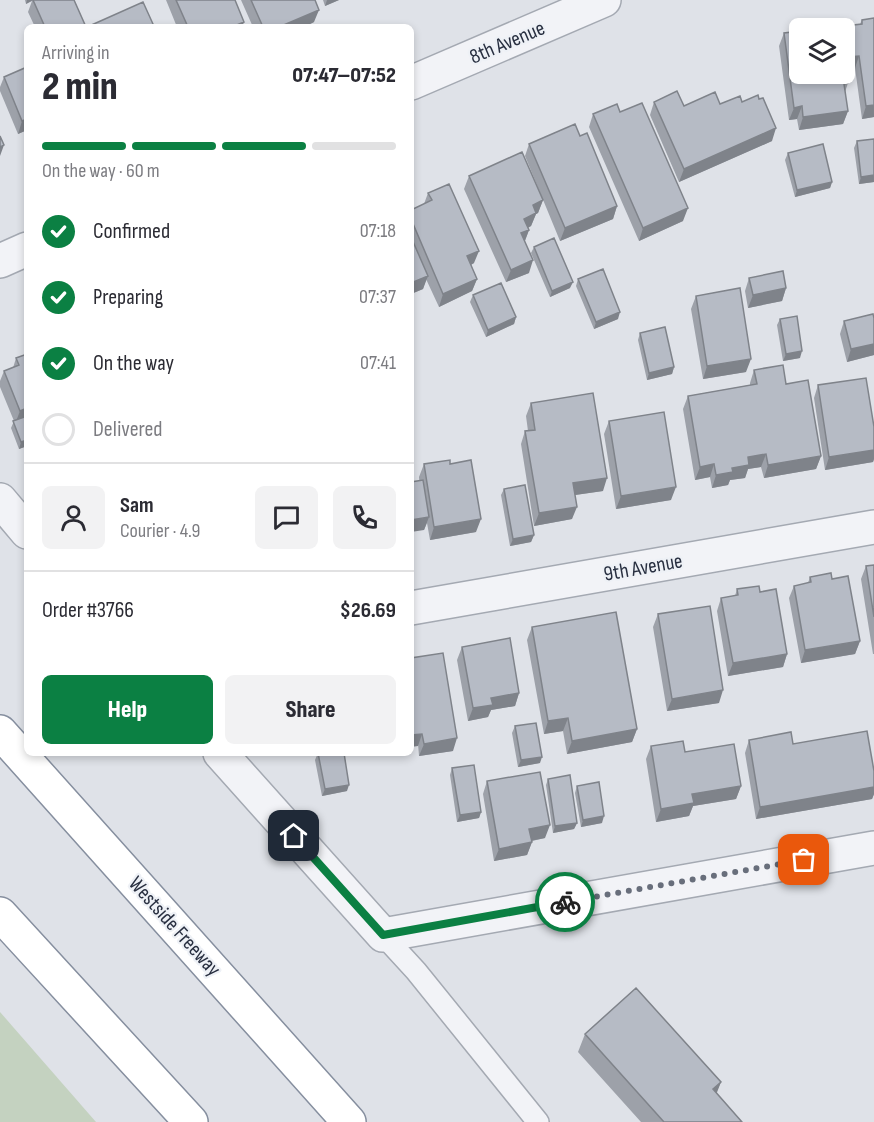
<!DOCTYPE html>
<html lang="en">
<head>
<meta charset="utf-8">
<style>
  body { margin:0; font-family:"Sofia Sans Condensed",sans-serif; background:#f2f2f3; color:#2b2b33; height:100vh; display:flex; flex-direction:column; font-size:22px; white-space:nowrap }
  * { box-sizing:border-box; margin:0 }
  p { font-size:20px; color:#7c7c81 }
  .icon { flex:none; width:33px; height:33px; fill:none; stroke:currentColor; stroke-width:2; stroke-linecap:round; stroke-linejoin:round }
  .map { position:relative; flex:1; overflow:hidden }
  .sheet { position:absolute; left:24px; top:24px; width:390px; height:732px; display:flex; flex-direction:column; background:#fff; border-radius:9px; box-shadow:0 3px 9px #0003 }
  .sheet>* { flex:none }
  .tools { position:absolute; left:789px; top:18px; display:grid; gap:12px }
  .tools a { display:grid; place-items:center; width:66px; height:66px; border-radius:9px; background:#fff; box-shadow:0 3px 9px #0003; font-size:30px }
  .pin { position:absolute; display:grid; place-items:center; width:51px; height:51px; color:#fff; margin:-26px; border-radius:12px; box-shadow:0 3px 9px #0006 }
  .courier { position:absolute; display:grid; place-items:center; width:60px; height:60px; margin:-30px; border:4px solid #0b8043; border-radius:50%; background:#fff; color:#222; box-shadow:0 2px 8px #0007 }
  .summary em { font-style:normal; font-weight:800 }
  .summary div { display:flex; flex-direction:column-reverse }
  .summary { display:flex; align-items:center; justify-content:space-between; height:102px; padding:0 18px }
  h1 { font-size:39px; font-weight:800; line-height:45px }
  .bar { display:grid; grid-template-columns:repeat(4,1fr); gap:9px 6px; align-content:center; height:72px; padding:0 18px }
  .bar i { height:8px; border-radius:4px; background:#e1e1e2 }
  .bar .active { background:#0b8043 }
  .bar p { grid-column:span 4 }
  .line { display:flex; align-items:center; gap:15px; padding:0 18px; border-top:2px solid #e1e1e2 }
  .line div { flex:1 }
  .round { display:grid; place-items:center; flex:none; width:63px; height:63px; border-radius:9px; background:#f2f2f3 }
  ol { padding:0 18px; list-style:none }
  li { display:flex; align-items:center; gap:18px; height:66px }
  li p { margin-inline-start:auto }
  li .icon { padding:6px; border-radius:50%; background:#0b8043; color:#fff; stroke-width:4 }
  li:last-child { color:#7c7c81 }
  li i { width:33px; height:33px; border:3px solid #e1e1e2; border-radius:50% }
  .primary-button { display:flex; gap:12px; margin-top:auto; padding:12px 18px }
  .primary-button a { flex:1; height:69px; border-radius:9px; background:#0b8043; color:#fff; font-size:24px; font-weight:800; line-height:69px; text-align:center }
  .primary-button a+a { background:#f2f2f3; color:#2b2b33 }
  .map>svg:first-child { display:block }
  .green { fill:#c4d2c0 }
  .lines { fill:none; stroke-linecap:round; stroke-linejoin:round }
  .service-casing { stroke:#a4a9b2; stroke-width:24 }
  .minor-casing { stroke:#a4a9b2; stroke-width:36 }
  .motorway-casing { stroke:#868f9f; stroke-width:36 }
  .service { stroke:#f2f3f7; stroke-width:21 }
  .minor { stroke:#f2f3f7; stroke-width:33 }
  .motorway { stroke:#fff; stroke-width:33 }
  .wall { fill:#9da1a9 }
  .shaded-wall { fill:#7f838a }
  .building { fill:#b6bbc5; stroke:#7f838a; stroke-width:1.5 }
  .done { stroke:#686e7b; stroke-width:6; stroke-dasharray:0 10.8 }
  .route { stroke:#0b8043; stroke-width:8 }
  .labels { text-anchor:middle; stroke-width:4.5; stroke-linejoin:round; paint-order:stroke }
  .street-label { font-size:21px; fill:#282f40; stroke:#eef1f6 }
</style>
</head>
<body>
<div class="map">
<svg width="874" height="1122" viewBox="0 0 874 1122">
  <rect width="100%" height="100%" fill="#dfe2e8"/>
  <path class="green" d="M0 1012 96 1122H0Z"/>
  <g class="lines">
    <g class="service-casing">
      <path id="service" d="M383 935 416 971 538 1122"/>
    </g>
    <g class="minor-casing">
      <path id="minor" d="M411 83 604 0
        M0 261 27 249
        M0 500 27 532
        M411 608 874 527
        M220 753 383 935 874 848"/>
    </g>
    <g class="motorway-casing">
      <path id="motorway" d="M0 732 349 1122
        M0 914 191 1122"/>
    </g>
    <use href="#service" class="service"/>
    <use href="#minor" class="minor"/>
    <use href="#motorway" class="motorway"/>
  </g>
  <path class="wall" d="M25 0H74L86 27H35L28 12 32 1 26 4Z
    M166 0H235L242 27H177Z
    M241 0H315L314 22 304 27H253Z
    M323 0H339L325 6Z
    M874 18V117L862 119 855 68 846 69 848 83 845 92 848 111 843 124 799 130 797 119 789 120 779 46 784 33 844 74V28H843L844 26 860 24 862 20Z
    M27 67V130L18 134 0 91V87L4 77Z
    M654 102 684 106 720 104 742 102 772 141 679 182 650 115Z
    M620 112 683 221 639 241 589 127 593 114Z
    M580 136 617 206 613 219 560 241 525 156 529 144Z
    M857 141 874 182 859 184 854 148Z
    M788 153 832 182 830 188 795 197 785 160Z
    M469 176 543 200 538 213 536 214 531 226 528 228 529 230 525 241 529 273 506 282 464 189Z
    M428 193 474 263 471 265 477 279 472 291 439 307 426 279 423 289 411 294V210L424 204Z
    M534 247 570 288 550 297 531 253Z
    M749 278 786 288 782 301 748 308 745 291Z
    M578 279 618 319 594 329 576 286Z
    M473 295 516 317 514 324 486 337 470 302Z
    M696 296 746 372 703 379 691 309Z
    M874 318V355L847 362 840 334 844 321Z
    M780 319 800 358 783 361 777 325Z
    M640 333 674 367 672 374 647 380 638 340Z
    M27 354V446L19 449 11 428 14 421 0 387V381L4 371 13 368 16 358Z
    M754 370 786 384 821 456 816 469 764 478 761 467 748 469 745 478 730 480 728 485 712 488 710 477 695 480 683 409 688 396 750 385V383Z
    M818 385 874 427V459L873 462 825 470 814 398Z
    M531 403 603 491 575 495 572 519 534 526 521 444 525 431H528L526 416Z
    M609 421 671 500 616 509 604 434Z
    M424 464H450L476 532 430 540 427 523 424 530 419 477Z
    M504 489 534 535 531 542 510 546 501 495Z
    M874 565V654H873L861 579 866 566Z
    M810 577 832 579 860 641 855 654 801 663 789 598 794 586 808 583Z
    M737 589 760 592 787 654 783 667 728 676 717 611 721 598 735 596Z
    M658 614 719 703 667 711 653 627Z
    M532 627 637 729 632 742 567 754 563 731 544 734 527 640Z
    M462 647 519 693 515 706 491 710 488 717 468 721 457 660Z
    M411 658 453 751 419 756Z
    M515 726 540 763 518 767 512 733Z
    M749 740 793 744 874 771V794L872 799 756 819 745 753Z
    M651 746 685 752 741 786 736 799 693 806 689 816 656 822 646 759Z
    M318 753 347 791 322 796 315 760Z
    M452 768 481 812 479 818 457 822 450 775Z
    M548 779 577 823 574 829 553 833 546 785Z
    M487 781 545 838 532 841V842L527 855 494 861 483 794Z
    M577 786 602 823 581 827 575 793Z
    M585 1034 721 1082 716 1093 742 1122H641L578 1052Z"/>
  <path class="shaded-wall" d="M27 0H33L26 4Z
    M327 0H339L325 6Z
    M319 10 314 22 304 27H279Z
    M244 22 242 27H232Z
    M859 56 855 68 844 70V67L848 57Z
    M874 105V117L862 119 866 106Z
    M802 106 797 119 789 120 794 108Z
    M848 111 843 124 799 130 803 117Z
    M27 119V130L18 134 22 121Z
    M776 128 772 141 679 182 684 169Z
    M4 145 0 156V147Z
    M874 175V182L859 184 861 177Z
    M832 182 830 188 795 197 797 190Z
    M543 200 538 213 536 214 531 226 519 232 524 219 533 205Z
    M617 206 613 219 560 241 565 228Z
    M688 208 683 221 639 241 643 228Z
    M529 230 524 243 521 233Z
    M479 251 474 263 463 269 467 256Z
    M533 260 529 273 506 282 511 270Z
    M428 276 423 289 411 294V283Z
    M477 279 472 291 439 307 443 294Z
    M573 282 570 288 550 297 552 291Z
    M786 288 782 301 748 308 753 295Z
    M620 312 618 319 594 329 596 322Z
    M516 317 514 324 486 337 488 330Z
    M874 344V355L847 362 851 349Z
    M802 351 800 358 783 361 786 354Z
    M751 359 746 372 703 379 707 366Z
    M674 367 672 374 647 380 649 373Z
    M27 408V419L15 424 20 411Z
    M27 440V446L19 449 21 442Z
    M874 450V459L873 462 825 470 829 457Z
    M766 454 761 467 748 469 745 478 730 480 728 485 712 488 716 475 748 457Z
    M821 456 816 469 764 478 768 465Z
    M714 464 710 477 695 480 700 467Z
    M607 478 603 491 568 496 573 483Z
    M676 487 671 500 616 509 621 496Z
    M577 507 572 519 534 526 539 513Z
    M429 517 424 530 411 532V520Z
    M481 519 476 532 430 540 434 527Z
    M534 535 531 542 510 546 513 539Z
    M860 641 855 654 801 663 805 650Z
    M787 654 783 667 728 676 733 663Z
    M723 690 719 703 667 711 672 699Z
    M519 693 515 706 491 710 488 717 468 721 473 708 491 698Z
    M568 718 563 731 544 734 548 721Z
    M637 729 632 742 567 754 572 741Z
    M422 734 418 746 411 747V735Z
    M457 738 453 751 419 756 424 744Z
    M542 757 540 763 518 767 521 760Z
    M349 785 347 791 322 796 325 789Z
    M741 786 736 799 693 806 689 816 656 822 661 809 692 794Z
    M874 787V794L872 799 756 819 760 807Z
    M481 812 479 818 457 822 460 815Z
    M604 816 602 823 581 827 583 820Z
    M577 823 574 829 553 833 555 826Z
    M550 825 545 838 525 842 529 829Z
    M532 842 527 855 494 861 499 849Z
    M721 1082 714 1100 713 1089Z"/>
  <path class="building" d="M33 0H74L86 27H45Z
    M176 0H235L244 22 232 27H188Z
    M251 0H315L319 10 279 27H263Z
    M143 2 153 24 145 27H87Z
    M874 18V105L866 106 859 56 848 57 844 26 862 24V20Z
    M836 23V28H812V27Z
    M800 31V74H844V56L848 83 844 84 848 111 803 117 802 106 794 108 784 33Z
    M27 67V119L22 121 4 77Z
    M677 91 684 106 715 92 720 104 740 96 742 102 758 95 759 99 763 98 776 128 684 169 654 102Z
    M642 103 688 208 643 228 593 114 617 104 620 112Z
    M575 124 580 136 587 133 617 206 565 228 529 144Z
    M0 136 4 145 0 147Z
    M874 139V175L861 177 857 141Z
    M823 144 832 182 797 190 788 153Z
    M522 152 543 200 533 205 536 213 524 219 529 230 521 233 533 260 511 270 469 176Z
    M449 184 479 251 467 256 477 279 443 294 411 219V210L432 200 428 193Z
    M411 237 428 276 411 283Z
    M554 238 573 282 552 291 534 247Z
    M603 269 620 312 596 322 578 279Z
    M783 271 786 288 753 295 749 278Z
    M501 283 516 317 488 330 473 295Z
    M740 288 751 359 707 366 696 296Z
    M873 314 874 318V344L851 349 844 321Z
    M797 316 802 351 786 354 780 319Z
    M665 327 674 367 649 373 640 333Z
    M27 354V408L20 411 4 371 19 365 16 358Z
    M783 365 786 384 808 380 821 456 768 465 766 454 748 457 749 465 732 468 733 472 716 475 714 464 700 467 688 396 757 384 754 370Z
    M866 378 874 427V450L829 457 818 385Z
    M593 393 607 478 573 483 577 507 539 513 525 431 535 430 531 403Z
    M664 412 676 487 621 496 609 421Z
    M27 416V440L21 442 13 421Z
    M450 460V464L471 460 481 519 434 527 424 464Z
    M423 480 429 517 411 520V482Z
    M525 485 534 535 513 539 504 489Z
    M874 565V617L866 566Z
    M831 573 832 579 848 576 860 641 805 650 794 586 811 582 810 577Z
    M759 586 760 592 776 589 787 654 733 663 721 598 738 595 737 589Z
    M710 606 723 690 672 699 658 614Z
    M616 612 637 729 572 741 568 718 548 721 532 627Z
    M510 638 519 693 491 698 493 705 473 708 462 647Z
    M443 653 457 738 424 744 422 734 411 735V658Z
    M536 723 542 757 521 760 515 726Z
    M867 731 874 771V787L760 807 749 740 791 732 793 744Z
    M683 741 685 752 734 744 741 786 692 794 694 803 661 809 651 746Z
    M318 753H344L349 785 325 789Z
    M474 765 481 812 460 815 452 768Z
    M540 772 550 825 529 829 532 842 499 849 487 781Z
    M570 775 577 823 555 826 548 779Z
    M599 782 604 816 583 820 577 786Z
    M636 988 721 1082 713 1089 742 1122H664L585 1034Z"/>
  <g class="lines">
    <path class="done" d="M565 902 804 860"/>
    <path class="route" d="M294 836 383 935 565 902"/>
  </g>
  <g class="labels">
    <g class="street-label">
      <text transform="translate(507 42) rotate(-23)" y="7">8th Avenue</text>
      <text transform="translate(643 567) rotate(-10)" y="7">9th Avenue</text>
      <text transform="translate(175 926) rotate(48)" y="7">Westside Freeway</text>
    </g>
  </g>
</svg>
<div class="tools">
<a><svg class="icon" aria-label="layers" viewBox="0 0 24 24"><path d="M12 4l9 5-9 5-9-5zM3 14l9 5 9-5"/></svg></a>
</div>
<div class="pin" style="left:804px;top:860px;background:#ea580c"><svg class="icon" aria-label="bag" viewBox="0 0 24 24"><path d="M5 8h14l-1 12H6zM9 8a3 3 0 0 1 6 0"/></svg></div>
<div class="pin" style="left:294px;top:836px;background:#1f2937"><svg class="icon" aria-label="home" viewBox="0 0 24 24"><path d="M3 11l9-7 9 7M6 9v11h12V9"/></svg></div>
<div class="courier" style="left:565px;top:902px"><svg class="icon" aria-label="bike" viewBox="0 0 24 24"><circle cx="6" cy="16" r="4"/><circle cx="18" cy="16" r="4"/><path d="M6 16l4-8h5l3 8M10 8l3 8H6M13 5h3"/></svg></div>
<section class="sheet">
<div class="summary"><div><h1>2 min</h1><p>Arriving in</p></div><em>07:47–07:52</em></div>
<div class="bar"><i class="active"></i><i class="active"></i><i class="active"></i><i></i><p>On the way · 60 m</p></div>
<ol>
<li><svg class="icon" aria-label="check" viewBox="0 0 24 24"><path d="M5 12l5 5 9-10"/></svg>Confirmed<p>07:18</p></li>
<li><svg class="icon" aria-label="check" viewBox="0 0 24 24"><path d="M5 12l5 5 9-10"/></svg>Preparing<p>07:37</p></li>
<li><svg class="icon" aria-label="check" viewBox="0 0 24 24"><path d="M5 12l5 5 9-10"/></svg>On the way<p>07:41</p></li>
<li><i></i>Delivered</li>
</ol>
<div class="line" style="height:108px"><a class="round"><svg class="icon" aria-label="person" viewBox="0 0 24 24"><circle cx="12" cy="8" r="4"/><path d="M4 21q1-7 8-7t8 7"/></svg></a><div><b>Sam</b><p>Courier · 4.9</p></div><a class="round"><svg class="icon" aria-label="chat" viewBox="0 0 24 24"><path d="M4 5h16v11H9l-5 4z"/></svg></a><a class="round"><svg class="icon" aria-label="phone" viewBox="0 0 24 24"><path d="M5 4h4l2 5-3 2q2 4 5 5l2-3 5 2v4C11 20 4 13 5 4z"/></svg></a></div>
<div class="line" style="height:78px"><div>Order #3766</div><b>$26.69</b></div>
<div class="primary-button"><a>Help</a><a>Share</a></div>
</section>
</div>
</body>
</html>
